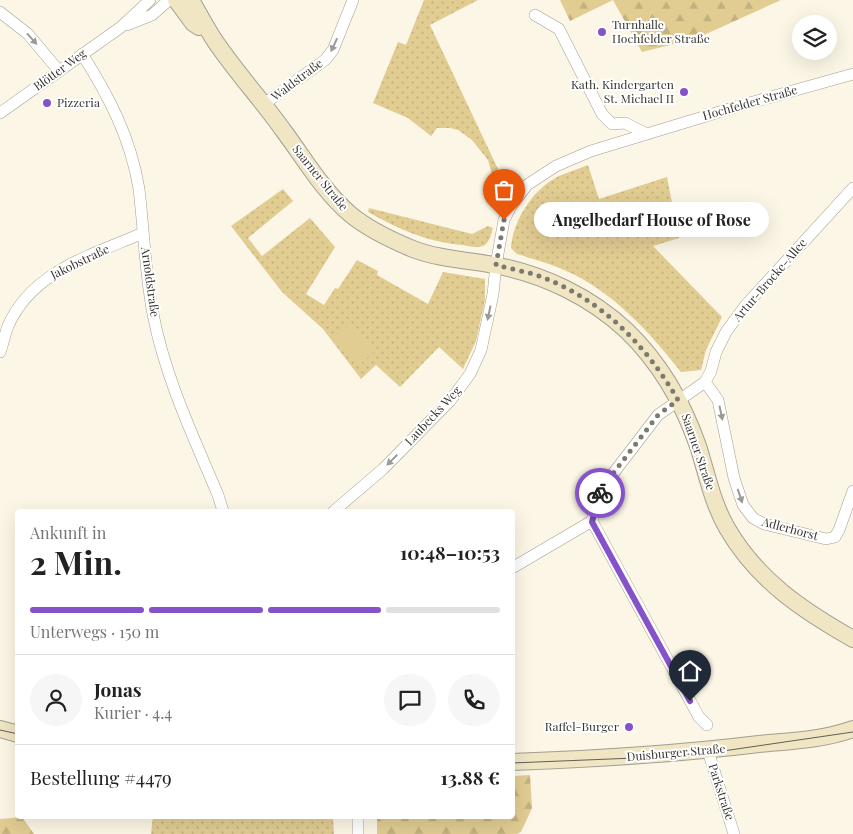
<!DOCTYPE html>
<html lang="de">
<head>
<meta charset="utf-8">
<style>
  body { margin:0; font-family:"Playfair Display",serif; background:#f6f6f6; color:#222; height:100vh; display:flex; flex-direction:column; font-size:19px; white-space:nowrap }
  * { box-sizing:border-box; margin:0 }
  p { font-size:16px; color:#767676 }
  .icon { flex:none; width:28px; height:28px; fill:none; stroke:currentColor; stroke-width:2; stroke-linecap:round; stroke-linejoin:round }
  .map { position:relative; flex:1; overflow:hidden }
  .panel { position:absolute; left:15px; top:509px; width:500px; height:310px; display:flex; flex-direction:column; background:#fff; border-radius:5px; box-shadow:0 5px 20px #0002 }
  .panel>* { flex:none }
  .fabs { position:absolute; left:792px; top:15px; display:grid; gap:10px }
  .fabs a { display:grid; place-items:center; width:45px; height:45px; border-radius:50%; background:#fff; box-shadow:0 5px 20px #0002; font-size:25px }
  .pin { position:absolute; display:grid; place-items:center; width:42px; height:42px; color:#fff; margin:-51px -21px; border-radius:50% 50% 50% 0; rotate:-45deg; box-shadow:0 0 5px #0007 }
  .pin .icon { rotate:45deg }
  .courier { position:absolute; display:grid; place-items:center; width:50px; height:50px; margin:-25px; border:4px solid #8652ca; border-radius:50%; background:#fff; color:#222; box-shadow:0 1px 6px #0007 }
  .bubble { position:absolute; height:35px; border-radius:18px; background:#fff; box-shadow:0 5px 20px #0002; font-size:16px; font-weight:700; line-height:35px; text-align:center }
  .head em { font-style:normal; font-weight:700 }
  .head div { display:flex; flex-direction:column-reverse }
  .head { display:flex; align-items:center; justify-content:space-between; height:85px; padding:0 15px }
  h1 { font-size:32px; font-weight:700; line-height:38px }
  .bar { display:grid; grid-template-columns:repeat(4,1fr); gap:8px 5px; align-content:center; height:60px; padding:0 15px }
  .bar i { height:6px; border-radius:4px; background:#e0e0e0 }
  .bar .active { background:#8652ca }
  .bar p { grid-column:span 4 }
  .line { display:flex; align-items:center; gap:12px; padding:0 15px; border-top:1px solid #e0e0e0 }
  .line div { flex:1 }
  .round { display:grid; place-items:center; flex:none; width:52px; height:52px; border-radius:26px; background:#f6f6f6 }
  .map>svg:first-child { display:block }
  .grass { fill:url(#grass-dots) }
  .forest { fill:url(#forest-firs) }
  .garden { fill:#e1cc92 }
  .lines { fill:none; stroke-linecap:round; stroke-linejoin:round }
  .street-casing { stroke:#a39e8f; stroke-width:12 }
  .secondary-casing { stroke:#a39e8f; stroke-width:18 }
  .street { stroke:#fff; stroke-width:11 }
  .secondary { stroke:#f0e6c4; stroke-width:16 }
  .tram { stroke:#625f57; stroke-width:1 }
  .oneway { fill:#9b9a97 }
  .done { stroke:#7c796f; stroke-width:5; stroke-dasharray:0 9 }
  .route { stroke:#8652ca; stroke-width:6 }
  .poi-dot { fill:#8652ca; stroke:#fff; stroke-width:2 }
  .labels { text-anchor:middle; stroke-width:4; stroke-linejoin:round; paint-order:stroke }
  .poi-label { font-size:12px; fill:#37352f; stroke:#fff; text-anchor:start }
  .street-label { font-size:12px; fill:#37352f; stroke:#fff }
</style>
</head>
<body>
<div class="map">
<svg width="853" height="834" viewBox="0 0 853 834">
  <defs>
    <pattern id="grass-dots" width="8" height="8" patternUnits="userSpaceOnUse" patternTransform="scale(1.25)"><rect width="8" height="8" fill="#e1cc92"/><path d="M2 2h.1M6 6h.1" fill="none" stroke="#c2b07e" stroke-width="1.8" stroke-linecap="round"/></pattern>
    <pattern id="forest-firs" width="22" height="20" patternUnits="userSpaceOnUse" patternTransform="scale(1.25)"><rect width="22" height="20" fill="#e1cc92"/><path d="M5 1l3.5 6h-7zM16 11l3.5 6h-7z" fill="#c2b07e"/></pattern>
  </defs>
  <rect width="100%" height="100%" fill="#fcf6e6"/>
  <path class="grass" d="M424 0H478L430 25 505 184 496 188 488 160 472 140 458 130 450 128H437L431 136 408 118 373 103 398 42 406 45Z
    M588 165 599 199 667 177 679 238 653 246 722 317 706 350 701 370 681 372C650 333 612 290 564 270 549 263 533 259 517 254L511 248C513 220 533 189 559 176 568 172 579 169 588 165Z
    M283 189 293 201 248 238 262 256 310 218 335 247 306 294 324 305 335 288 338 289 357 260 378 271 377 275 428 304 443 272 485 279V300L476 341 463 369 439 347 400 387 376 365 361 379 323 329 282 292 231 226Z
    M369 208 472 234 488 226 493 228C491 234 490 241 485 245 478 249 469 246 462 245 424 241 401 230 368 212Z
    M153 816H333L334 834H151Z"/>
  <path class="forest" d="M560 0H781L695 39 642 52 613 0 570 21Z
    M530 775 532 808 521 832 517 834H377V816H512L513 776Z
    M22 817 34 834H0V819Z"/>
  <path class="garden" d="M352 323 375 351 359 365 335 337Z"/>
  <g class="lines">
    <g class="street-casing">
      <path id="street" d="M0 12 28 34 59 71
        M535 15 559 29 602 114 612 124 625 123 647 134
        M127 25 152 15 169 0
        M82 54C109 96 131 139 139 189 144 231 145 273 153 314 165 377 193 436 218 495L223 511
        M264 104 325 60 333 50 353 0
        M0 113 121 27 150 0
        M0 352C3 344 5 334 8 326 32 271 92 255 143 233
        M705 382 718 400 734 478 743 505 753 518 764 524 826 539 835 537 839 530 853 491
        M334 511 383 469 450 401 470 374 481 350 493 294 496 265 504 220 511 206 527 185 556 166 591 151 739 106 853 74
        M592 521 699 717 707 725
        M512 568 592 521 596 503 602 488 658 415 705 382 711 371 716 352 726 332 745 306 853 188
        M708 751 734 834
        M358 816V834"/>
    </g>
    <g class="secondary-casing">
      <path id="secondary" d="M176 0 193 23 199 27
        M191 0C198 12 205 25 213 38 234 70 261 99 283 130 304 158 323 191 350 214 368 229 391 240 413 249 439 259 467 260 494 265 543 274 591 297 627 331 660 363 683 403 698 446 707 474 712 502 727 528 757 580 802 610 853 639
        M0 729 18 734
        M512 762C595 759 677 754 759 744 790 741 823 740 853 729"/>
    </g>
    <use href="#street" class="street"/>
    <use href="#secondary" class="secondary"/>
    <path class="tram" d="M0 730 18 734
      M512 763 659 757 723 751 853 732"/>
  </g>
  <defs><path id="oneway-solid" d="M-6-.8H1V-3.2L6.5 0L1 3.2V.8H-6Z" transform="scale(1.25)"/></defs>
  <g class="oneway">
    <use href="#oneway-solid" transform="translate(32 39) rotate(48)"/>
    <use href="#oneway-solid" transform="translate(334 45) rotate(115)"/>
    <use href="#oneway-solid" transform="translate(489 313) rotate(102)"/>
    <use href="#oneway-solid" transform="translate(721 413) rotate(78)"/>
    <use href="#oneway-solid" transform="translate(392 460) rotate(135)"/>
    <use href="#oneway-solid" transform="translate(740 496) rotate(71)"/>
  </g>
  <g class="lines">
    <path class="done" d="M504 220 496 265C508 268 521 271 533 274 597 295 645 343 678 400L658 415 602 488 600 493"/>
    <path class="route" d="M600 493 592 522 690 701"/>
  </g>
  <g class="poi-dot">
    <circle cx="602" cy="32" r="5"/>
    <circle cx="684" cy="92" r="5"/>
    <circle cx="47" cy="103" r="5"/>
    <circle cx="629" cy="727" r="5"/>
  </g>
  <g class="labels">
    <g class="poi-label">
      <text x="612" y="29">Turnhalle<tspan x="612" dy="14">Hochfelder Straße</tspan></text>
      <text x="674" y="89" text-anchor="end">Kath. Kindergarten<tspan x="674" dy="14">St. Michael II</tspan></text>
      <text x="57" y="107">Pizzeria</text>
      <text x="619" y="731" text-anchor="end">Raffel-Burger</text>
    </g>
    <g class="street-label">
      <text transform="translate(60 70) rotate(-36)" y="4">Blötter Weg</text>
      <text transform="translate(297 80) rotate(-37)" y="4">Waldstraße</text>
      <text transform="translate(750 103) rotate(-16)" y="4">Hochfelder Straße</text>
      <text transform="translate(320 178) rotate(51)" y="4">Saarner Straße</text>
      <text transform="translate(80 262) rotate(-26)" y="4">Jakobstraße</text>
      <text transform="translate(770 280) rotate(-49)" y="4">Artur-Brocke-Allee</text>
      <text transform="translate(150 282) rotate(82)" y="4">Arnoldstraße</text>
      <text transform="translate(433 416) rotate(-47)" y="4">Laubecks Weg</text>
      <text transform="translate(698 452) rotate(71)" y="4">Saarner Straße</text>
      <text transform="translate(790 529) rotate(15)" y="4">Adlerhorst</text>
      <text transform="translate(676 753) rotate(-5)" y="4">Duisburger Straße</text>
      <text transform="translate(721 792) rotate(72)" y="4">Parkstraße</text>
    </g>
  </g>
</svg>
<div class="fabs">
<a><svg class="icon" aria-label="layers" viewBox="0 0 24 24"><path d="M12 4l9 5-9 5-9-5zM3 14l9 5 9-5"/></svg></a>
</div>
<div class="pin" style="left:504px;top:220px;background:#ea580c"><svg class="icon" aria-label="bag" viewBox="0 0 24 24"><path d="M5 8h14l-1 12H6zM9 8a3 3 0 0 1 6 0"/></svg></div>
<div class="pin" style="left:690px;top:701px;background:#1f2937"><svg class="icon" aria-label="home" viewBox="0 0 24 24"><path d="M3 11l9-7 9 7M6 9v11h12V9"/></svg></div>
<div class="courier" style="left:600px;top:493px"><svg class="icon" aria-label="bike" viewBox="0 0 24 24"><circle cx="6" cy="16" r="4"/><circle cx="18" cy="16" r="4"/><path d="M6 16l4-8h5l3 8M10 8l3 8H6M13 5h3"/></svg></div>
<div class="bubble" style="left:534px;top:202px;width:235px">Angelbedarf House of Rose</div>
<section class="panel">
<div class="head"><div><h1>2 Min.</h1><p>Ankunft in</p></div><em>10:48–10:53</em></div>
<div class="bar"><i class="active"></i><i class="active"></i><i class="active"></i><i></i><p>Unterwegs · 150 m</p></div>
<div class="line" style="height:90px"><a class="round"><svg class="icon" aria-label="person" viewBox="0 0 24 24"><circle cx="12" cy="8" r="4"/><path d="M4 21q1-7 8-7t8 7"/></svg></a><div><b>Jonas</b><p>Kurier · 4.4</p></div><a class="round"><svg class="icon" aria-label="chat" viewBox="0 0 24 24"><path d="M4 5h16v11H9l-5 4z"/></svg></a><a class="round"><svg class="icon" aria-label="phone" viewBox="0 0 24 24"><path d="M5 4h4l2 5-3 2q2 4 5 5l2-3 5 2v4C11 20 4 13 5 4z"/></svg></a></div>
<div class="line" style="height:65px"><div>Bestellung #4479</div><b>13.88 €</b></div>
</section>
</div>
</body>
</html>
